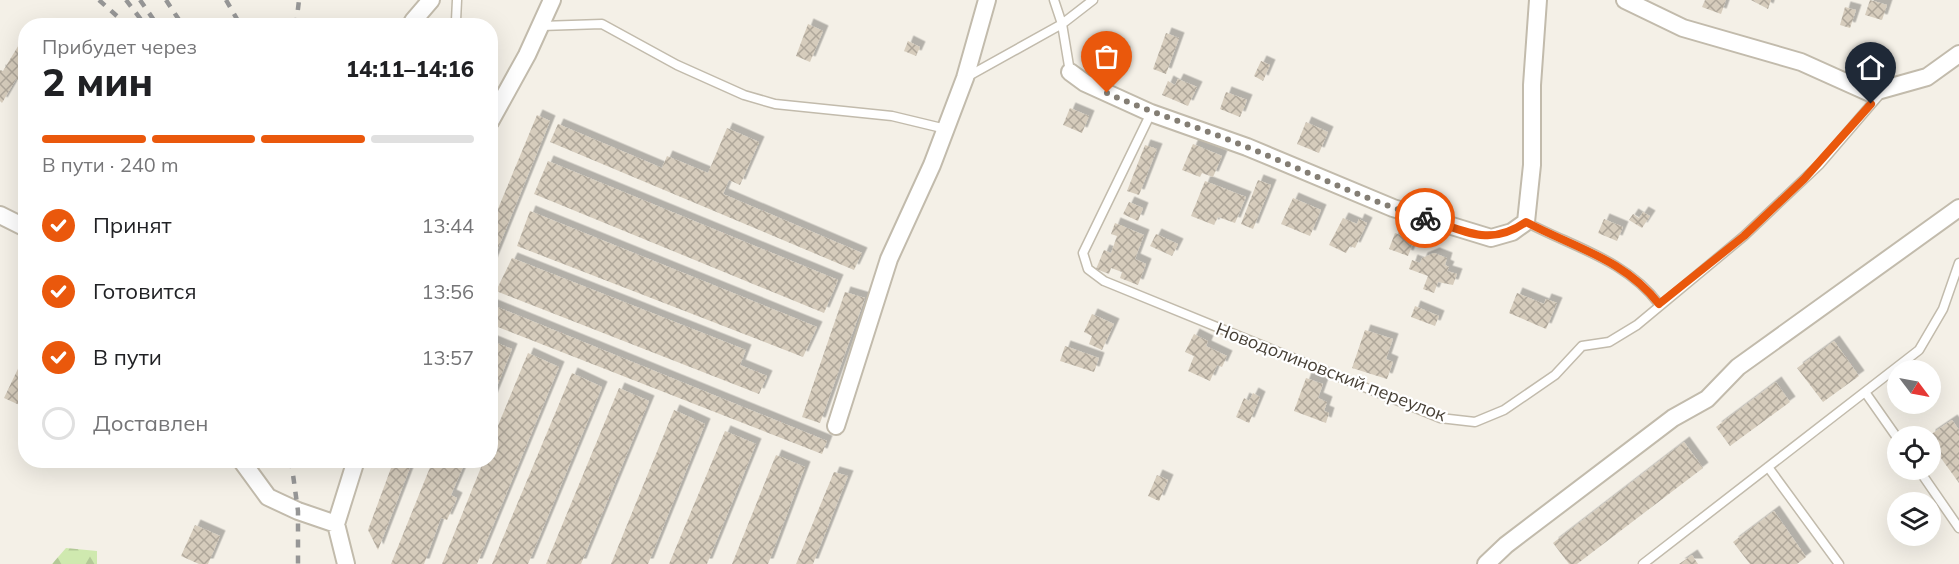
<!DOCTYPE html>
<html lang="ru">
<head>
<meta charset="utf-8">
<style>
  body { margin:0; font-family:Mulish,sans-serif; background:#f2f2f2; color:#202124; height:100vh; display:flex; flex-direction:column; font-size:22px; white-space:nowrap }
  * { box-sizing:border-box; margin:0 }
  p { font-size:20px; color:#757577 }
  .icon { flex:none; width:33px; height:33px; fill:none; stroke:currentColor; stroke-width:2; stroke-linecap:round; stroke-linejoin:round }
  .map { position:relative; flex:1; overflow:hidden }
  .panel { position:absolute; left:18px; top:18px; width:480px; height:450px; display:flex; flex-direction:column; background:#fff; border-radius:24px; box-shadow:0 6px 24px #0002 }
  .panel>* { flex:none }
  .needle { width:39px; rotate:122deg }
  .fabs { position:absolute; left:1887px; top:360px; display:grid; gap:12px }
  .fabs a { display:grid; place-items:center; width:54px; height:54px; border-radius:50%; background:#fff; box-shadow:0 6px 24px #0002; font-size:30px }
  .pin { position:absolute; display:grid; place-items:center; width:51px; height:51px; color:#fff; margin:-62px -26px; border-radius:50% 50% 50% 0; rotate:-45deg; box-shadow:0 0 6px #0007 }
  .pin .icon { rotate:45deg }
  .courier { position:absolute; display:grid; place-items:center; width:60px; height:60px; margin:-30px; border:4px solid #ea580c; border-radius:50%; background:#fff; color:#222; box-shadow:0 2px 8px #0007 }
  .headline em { font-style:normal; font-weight:800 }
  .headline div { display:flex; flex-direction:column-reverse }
  .headline { display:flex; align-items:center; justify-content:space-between; height:102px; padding:0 24px }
  h1 { font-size:39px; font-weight:800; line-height:45px }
  .bar { display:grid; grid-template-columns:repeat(4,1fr); gap:9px 6px; align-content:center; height:72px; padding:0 24px }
  .bar i { height:8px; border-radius:4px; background:#e0e0e0 }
  .bar .selected { background:#ea580c }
  .bar p { grid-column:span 4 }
  ol { padding:0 24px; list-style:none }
  li { display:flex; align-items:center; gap:18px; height:66px }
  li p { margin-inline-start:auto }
  li .icon { padding:6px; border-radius:50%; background:#ea580c; color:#fff; stroke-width:4 }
  li:last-child { color:#757577 }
  li i { width:33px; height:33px; border:3px solid #e0e0e0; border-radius:50% }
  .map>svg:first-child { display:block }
  .forest { fill:url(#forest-firs) }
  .building { fill:url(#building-cross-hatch); filter:url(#shadow) }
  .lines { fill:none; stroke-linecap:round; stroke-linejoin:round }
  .lane-casing { stroke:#c2bbac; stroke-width:11 }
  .street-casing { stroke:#c2bbac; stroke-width:20 }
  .lane { stroke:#fff; stroke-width:8 }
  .street { stroke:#fff; stroke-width:16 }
  .rail { stroke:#969696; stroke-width:4.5; stroke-dasharray:8 8; stroke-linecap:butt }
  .done { stroke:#847e74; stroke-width:6; stroke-dasharray:0 10.8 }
  .route { stroke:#ea580c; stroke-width:8 }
  .labels { text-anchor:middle; stroke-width:4.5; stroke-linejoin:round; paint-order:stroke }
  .street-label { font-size:18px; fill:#474036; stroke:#fff }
</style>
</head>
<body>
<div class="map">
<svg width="1959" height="564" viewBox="0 0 1959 564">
  <defs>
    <pattern id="forest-firs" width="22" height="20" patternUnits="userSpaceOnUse" patternTransform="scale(1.5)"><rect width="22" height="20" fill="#cfe9af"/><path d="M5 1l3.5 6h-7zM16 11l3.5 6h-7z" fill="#b3c997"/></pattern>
    <pattern id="building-cross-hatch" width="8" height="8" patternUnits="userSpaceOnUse" patternTransform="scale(1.5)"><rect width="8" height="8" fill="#d6ccbc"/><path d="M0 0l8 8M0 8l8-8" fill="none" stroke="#afa79a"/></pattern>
    <filter id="shadow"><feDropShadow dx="5.5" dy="-5.5" stdDeviation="0" flood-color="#0004"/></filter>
  </defs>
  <rect width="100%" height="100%" fill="#f4f0e7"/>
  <path class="forest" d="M66 548 97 551V564H52Z"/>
  <path class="building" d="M1705 0H1726L1721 14 1702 7Z
    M1751 0H1771L1768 9Z
    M1870 0 1887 5 1882 20 1865 15Z
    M1845 7 1856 10 1850 28 1840 25Z
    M808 24 823 31 810 62 796 56Z
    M26 33V85L16 79 2 103 0 101V70L3 71Z
    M1166 33 1179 38 1166 74 1153 69Z
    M1094 40 1125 52 1117 73 1086 61Z
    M908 41 920 47 916 56 904 51Z
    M1261 61 1270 65 1263 81 1254 76Z
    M1178 79 1197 87 1188 106 1162 95 1168 81 1175 85Z
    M1226 92 1247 100 1240 117 1220 109Z
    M1070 108 1089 116 1082 133 1063 125Z
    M537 115 550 121 490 268V228Z
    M1306 122 1328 132 1319 153 1297 144Z
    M558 124 662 168 667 156 708 173 727 128 759 142 740 185 729 180 723 194 862 253 854 270 550 142Z
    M1193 144 1222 156 1213 177 1202 173 1200 177 1182 170Z
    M26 145V161L18 157Z
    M1145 145 1157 149 1139 195 1127 191Z
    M548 161 838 280 824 313 534 194Z
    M1258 180 1271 185 1253 229 1241 224Z
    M1205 181 1246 197 1235 223 1218 217 1214 225 1191 216Z
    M1293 198 1321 210 1310 236 1281 224Z
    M1129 202 1143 208 1138 221 1123 214Z
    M530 211 817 327 803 357 517 246Z
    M1643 212 1650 216 1642 228 1629 220 1633 214 1639 218Z
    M1343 218 1357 224 1359 219 1367 223 1355 248 1350 246 1346 253 1329 245Z
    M1604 219 1623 227 1617 241 1598 233Z
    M1115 223 1144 235 1135 259 1146 264 1138 285 1120 278 1122 272 1111 268 1109 274 1096 269 1104 250 1111 253 1117 236 1111 234Z
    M1395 233 1414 241 1408 256 1389 249Z
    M1156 234 1178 244 1172 256 1150 246Z
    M1434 253 1447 258 1445 265 1449 267 1447 271 1457 274 1453 285 1438 282 1434 293 1423 289 1428 276 1409 269 1412 260 1420 263 1422 258Z
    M512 258 746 350 740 365 767 376 759 394 496 291Z
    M845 292 865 298 820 423 802 417Z
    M1517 293 1544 304 1546 299 1557 303 1546 329 1509 313Z
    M490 304 827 441 822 454 490 324Z
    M1415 306 1439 316 1435 326 1411 317Z
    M1092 314 1114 324 1102 350 1089 344 1092 336 1084 332Z
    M1365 330 1393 339 1386 359 1393 362 1387 379 1352 368Z
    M1194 334 1208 341 1206 346 1227 356 1222 367 1217 365 1210 381 1188 371 1194 356 1185 352Z
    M490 340 512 349 491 401H490Z
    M1834 341 1859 376 1823 402 1797 368Z
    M1065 346 1099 358 1094 372 1060 361Z
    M26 352V408L4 398Z
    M528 353 559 367 477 564H442L484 460H490V445Z
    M572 373 602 387 528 564H492Z
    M1306 378 1323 384 1318 398 1327 402 1324 411 1329 413 1326 423 1294 411Z
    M1776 382 1790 402 1730 446 1716 427Z
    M619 388 649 401 581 564H546Z
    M1253 393 1260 397 1249 423 1236 417 1244 398 1249 401Z
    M674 410 705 424 648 564H611Z
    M1952 420 1959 430V483L1930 443V435Z
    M725 431 756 444 707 564H669Z
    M1684 442 1703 468 1577 564H1569L1553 543Z
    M776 455 805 467 770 559 768 564H732Z
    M394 460H413L378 550 368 530Z
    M433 460H466L451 495 457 498 447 520 441 518 424 564H391Z
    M834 472 848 476 813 564H796Z
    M1157 475 1168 480 1159 501 1148 496Z
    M1774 511 1806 557 1797 564H1750L1733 542Z
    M195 525 220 536 208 564H199L181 556Z
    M1692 555 1698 564H1679Z"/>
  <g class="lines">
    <g class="lane-casing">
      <path id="lane" d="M1054 0 1062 24 1070 72
        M397 26 413 21
        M453 26 456 21 457 0
        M541 26 602 24 677 65 744 95 775 104 892 116 946 129
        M965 78 1062 24 1093 0
        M1151 113 1083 253 1088 269 1104 281 1440 418 1475 422 1504 410 1555 375 1582 346 1609 342 1637 325 1744 236 1820 164 1881 93
        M1526 222C1573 247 1626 260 1659 304
        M1865 392 1898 439
        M1768 467 1839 564
        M1919 470 1959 528
        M1643 564 1919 350 1943 309 1959 263"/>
    </g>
    <g class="street-casing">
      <path id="street" d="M1625 0 1683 28 1801 62 1870 93 1927 77 1959 54
        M413 21 431 0
        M1070 72 1085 83 1151 113 1247 147 1393 208 1491 238 1512 232 1526 222 1532 165V85L1538 0
        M490 122 527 55 552 0
        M0 215 26 228
        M836 426 889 259 932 165 965 78 987 0
        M241 460 268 497 298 511 336 524
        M346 564 336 524 356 460
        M1486 564 1506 545 1673 418 1707 399 1738 367 1959 208"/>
    </g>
    <use href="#lane" class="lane"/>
    <use href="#street" class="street"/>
    <path class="rail" d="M99 0 128 26
      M126 0 146 26
      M140 0 158 26
      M166 0 183 26
      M226 0 241 26
      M296 26 299 0
      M291 460 298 511V564"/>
  </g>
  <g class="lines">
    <path class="done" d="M1107 93C1153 114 1202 128 1249 148 1307 171 1364 200 1425 218"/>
    <path class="route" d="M1425 218C1464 230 1489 248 1526 222 1575 248 1624 259 1659 304L1744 236 1804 179 1871 104"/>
  </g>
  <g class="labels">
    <g class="street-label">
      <text transform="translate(1331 372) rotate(21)" y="6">Новодолиновский переулок</text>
    </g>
  </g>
</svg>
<div class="fabs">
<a><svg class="needle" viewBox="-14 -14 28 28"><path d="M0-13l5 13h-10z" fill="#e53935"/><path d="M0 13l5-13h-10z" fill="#757577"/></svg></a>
<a><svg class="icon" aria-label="locate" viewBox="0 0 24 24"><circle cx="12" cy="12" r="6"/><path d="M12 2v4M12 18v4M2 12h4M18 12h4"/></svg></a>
<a><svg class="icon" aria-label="layers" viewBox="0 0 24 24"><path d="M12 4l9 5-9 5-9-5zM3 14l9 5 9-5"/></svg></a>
</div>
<div class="pin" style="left:1107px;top:93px;background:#ea580c"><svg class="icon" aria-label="bag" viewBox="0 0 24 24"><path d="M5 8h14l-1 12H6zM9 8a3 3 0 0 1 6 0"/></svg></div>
<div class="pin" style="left:1871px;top:104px;background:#1f2937"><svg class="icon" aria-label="home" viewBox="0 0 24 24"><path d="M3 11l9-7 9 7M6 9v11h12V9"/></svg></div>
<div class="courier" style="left:1425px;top:218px"><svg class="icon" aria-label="bike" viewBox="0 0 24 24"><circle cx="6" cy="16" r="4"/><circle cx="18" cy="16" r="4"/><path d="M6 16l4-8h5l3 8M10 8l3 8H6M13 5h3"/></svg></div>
<section class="panel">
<div class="headline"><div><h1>2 мин</h1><p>Прибудет через</p></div><em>14:11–14:16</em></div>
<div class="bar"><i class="selected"></i><i class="selected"></i><i class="selected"></i><i></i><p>В пути · 240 m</p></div>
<ol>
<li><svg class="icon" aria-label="check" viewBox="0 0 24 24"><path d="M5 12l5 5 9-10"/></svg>Принят<p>13:44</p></li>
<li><svg class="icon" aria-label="check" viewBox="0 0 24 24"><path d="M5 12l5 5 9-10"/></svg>Готовится<p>13:56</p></li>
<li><svg class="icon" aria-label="check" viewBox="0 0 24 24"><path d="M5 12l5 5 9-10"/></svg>В пути<p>13:57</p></li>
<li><i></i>Доставлен</li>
</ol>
</section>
</div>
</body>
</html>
